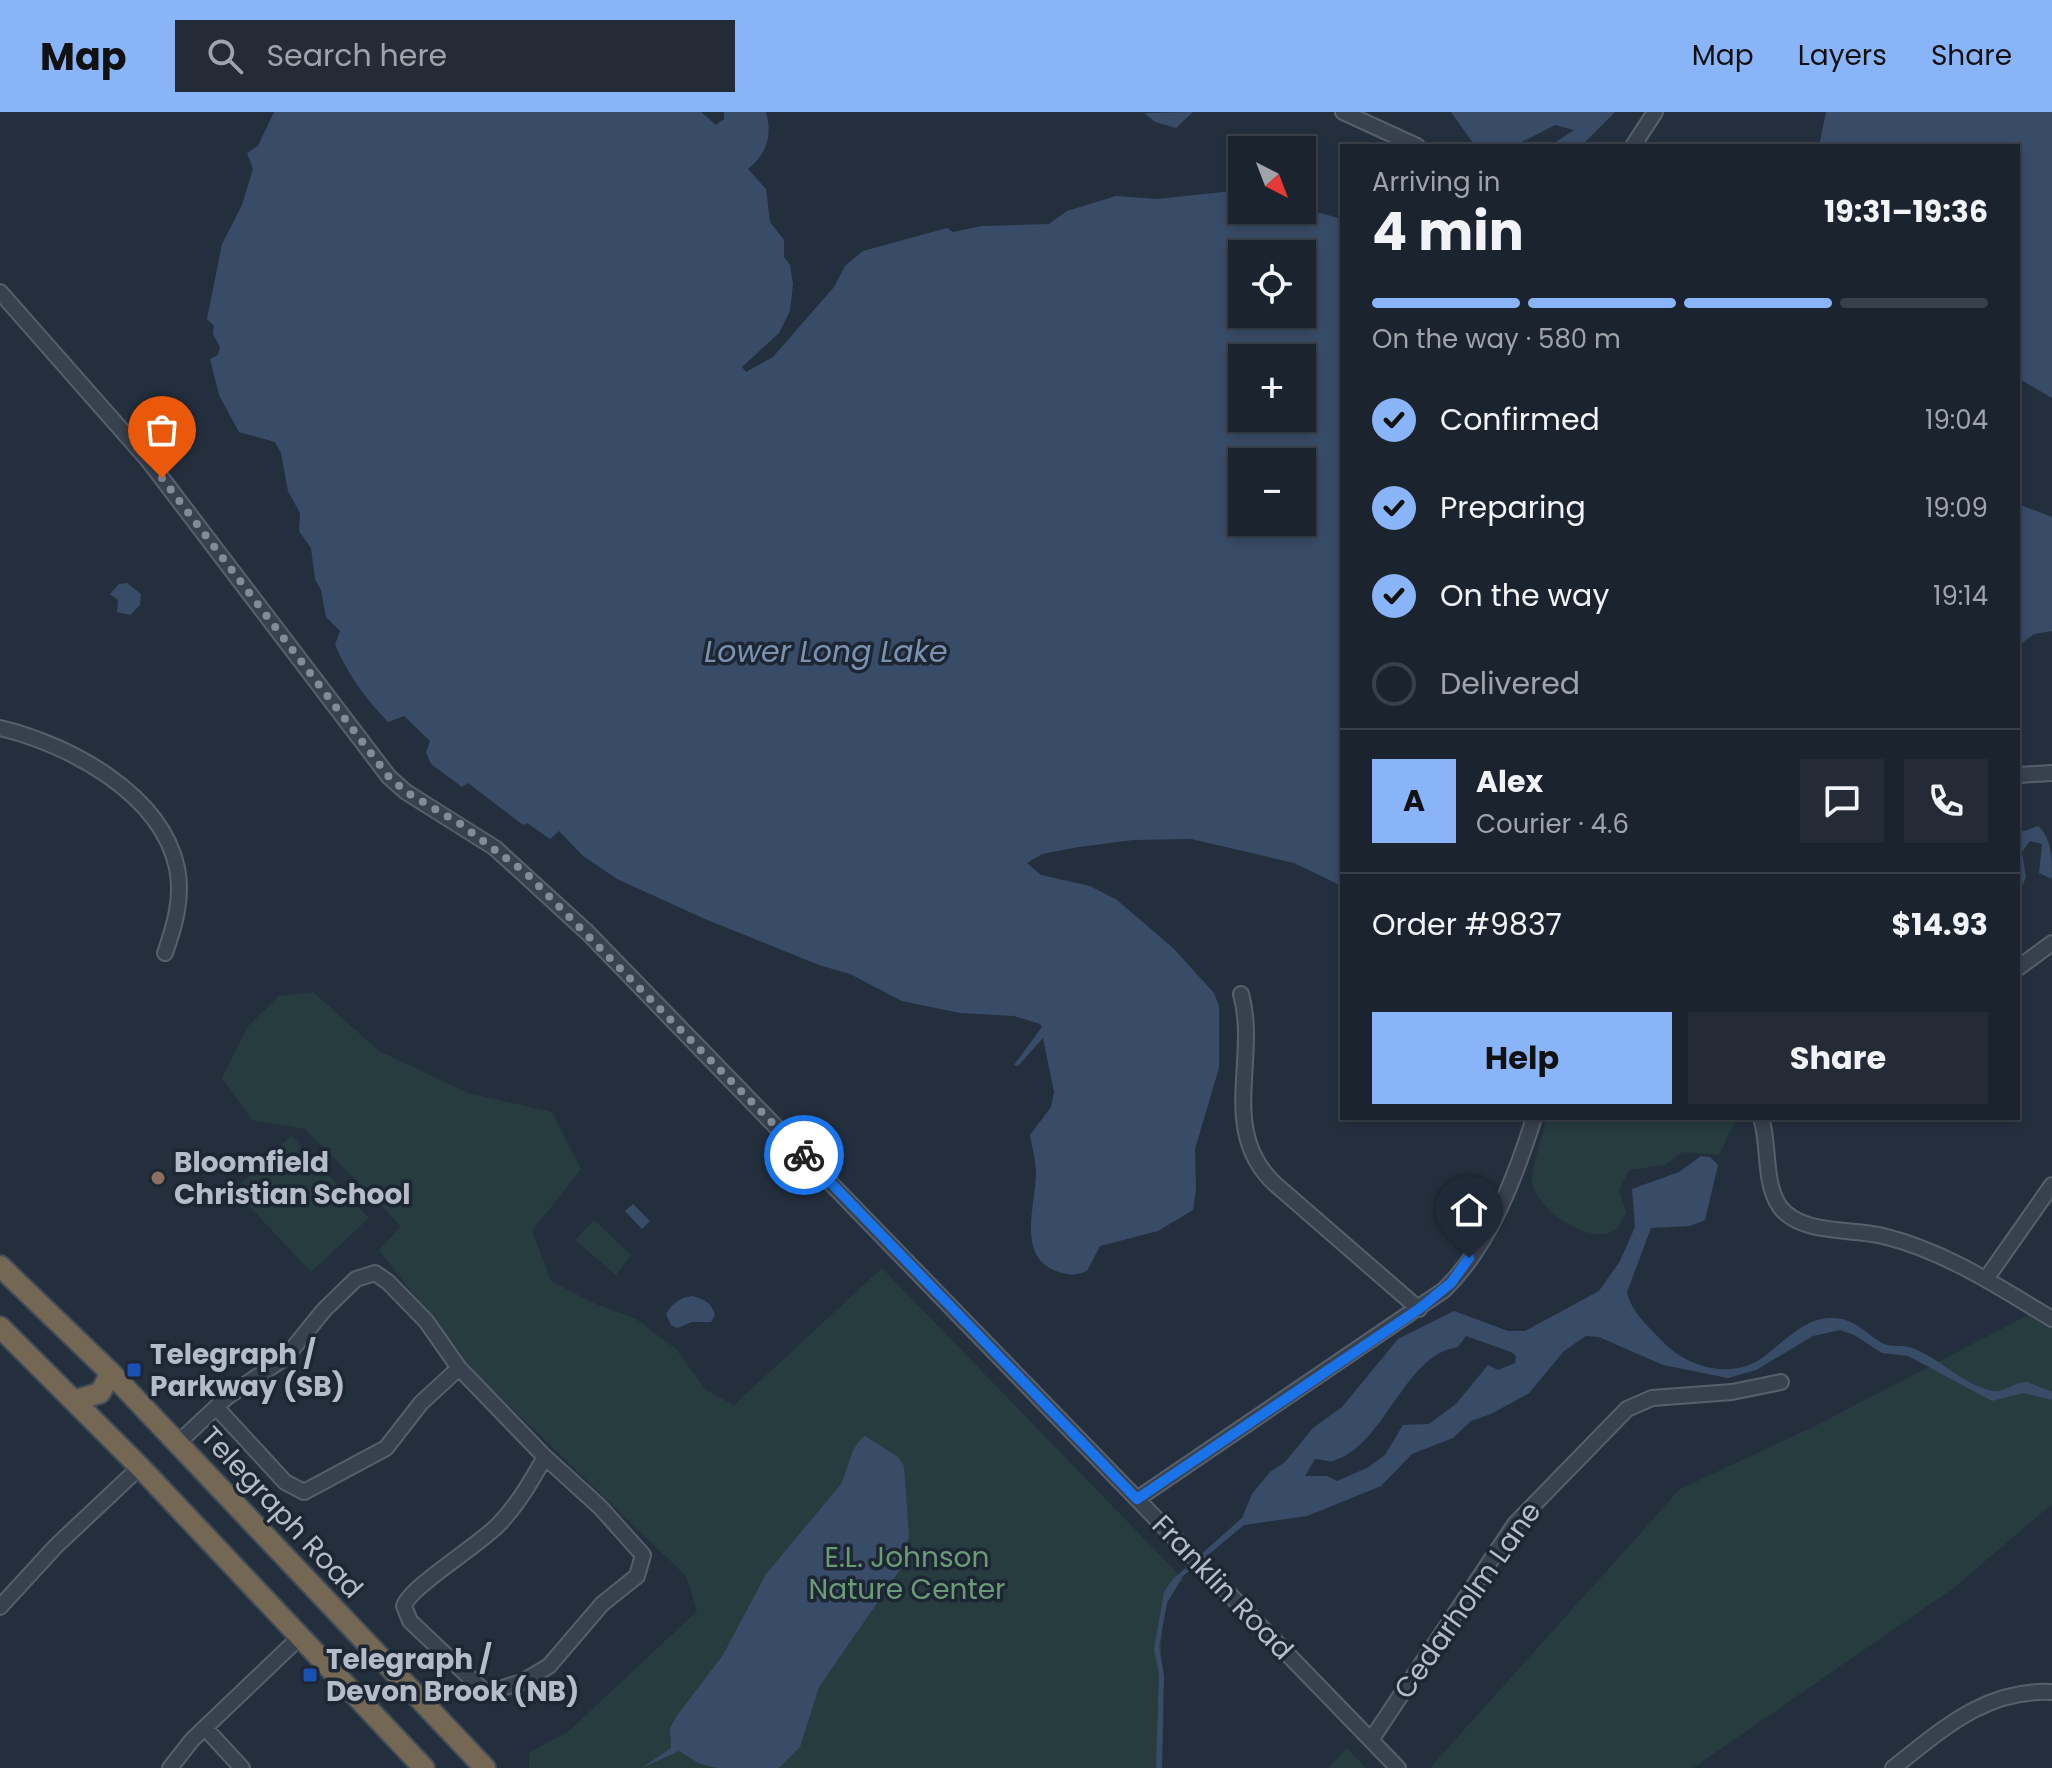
<!DOCTYPE html>
<html lang="en">
<head>
<meta charset="utf-8">
<style>
  body { margin:0; font-family:Poppins,sans-serif; background:#242b36; color:#f1f3f6; height:100vh; display:flex; flex-direction:column; font-size:30px; white-space:nowrap }
  * { box-sizing:border-box; margin:0 }
  p { font-size:26px; color:#a0a4aa }
  .icon { flex:none; width:44px; height:44px; fill:none; stroke:currentColor; stroke-width:2; stroke-linecap:round; stroke-linejoin:round }
  .map { position:relative; flex:1; overflow:hidden }
  .details { position:absolute; left:1340px; top:32px; width:680px; height:976px; display:flex; flex-direction:column; background:#1b232e; border-radius:0px; box-shadow:0 4px 12px #0003,0 0 0 2px #39404a }
  .details>* { flex:none }
  .needle { width:52px; rotate:138deg }
  .buttons { position:absolute; left:1228px; top:24px; display:grid; gap:16px }
  .buttons a { display:grid; place-items:center; width:88px; height:88px; border-radius:0px; background:#1b232e; box-shadow:0 4px 12px #0003,0 0 0 2px #39404a; font-size:40px }
  .pin { position:absolute; display:grid; place-items:center; width:68px; height:68px; color:#fff; margin:-82px -34px; border-radius:50% 50% 50% 0; rotate:-45deg; box-shadow:0 0 8px #0007 }
  .pin .icon { rotate:45deg }
  .courier { position:absolute; display:grid; place-items:center; width:80px; height:80px; margin:-40px; border:6px solid #1a73e8; border-radius:50%; background:#fff; color:#222; box-shadow:0 2px 10px #0007 }
  .headline em { font-style:normal; font-weight:700 }
  .headline div { display:flex; flex-direction:column-reverse }
  .headline { display:flex; align-items:center; justify-content:space-between; height:136px; padding:0 32px }
  h1 { font-size:52px; font-weight:700; line-height:60px }
  .bar { display:grid; grid-template-columns:repeat(4,1fr); gap:12px 8px; align-content:center; height:96px; padding:0 32px }
  .bar i { height:10px; border-radius:6px; background:#39404a }
  .bar .current { background:#8ab4f8 }
  .bar p { grid-column:span 4 }
  .line { display:flex; align-items:center; gap:20px; padding:0 32px; border-top:2px solid #39404a }
  .line div { flex:1 }
  .round { display:grid; place-items:center; flex:none; width:84px; height:84px; border-radius:0px; background:#242b36 }
  ol { padding:0 32px; list-style:none }
  li { display:flex; align-items:center; gap:24px; height:88px }
  li p { margin-inline-start:auto }
  li .icon { padding:8px; border-radius:50%; background:#8ab4f8; color:#111; stroke-width:4 }
  li:last-child { color:#a0a4aa }
  li i { width:44px; height:44px; border:4px solid #39404a; border-radius:50% }
  .primary-button { display:flex; gap:16px; margin-top:auto; padding:16px 32px }
  .primary-button a { flex:1; height:92px; border-radius:0px; background:#8ab4f8; color:#111; font-size:32px; font-weight:700; line-height:92px; text-align:center }
  .primary-button a+a { background:#242b36; color:#f1f3f6 }
  header { display:flex; align-items:center; gap:48px; box-sizing:border-box; height:112px; padding:0 40px; background:#8ab4f8; color:#111 }
  header strong { font-size:38px }
  nav { display:flex; gap:44px; margin-inline-start:auto; font-size:28px }
  .search { width:560px; height:72px; background:#242b36; display:flex; align-items:center; gap:20px; box-sizing:border-box; padding:0 28px; border-radius:0px; color:#a0a4aa; font-size:30px }
  .map>svg:first-child { display:block }
  .green { fill:#263c3f }
  .water { fill:#394c67; fill-rule:evenodd }
  .lines { fill:none; stroke-linecap:round; stroke-linejoin:round }
  .minor-casing { stroke:#565f6c; stroke-width:18 }
  .highway-casing { stroke:#434c59; stroke-width:24 }
  .minor { stroke:#38414e; stroke-width:14 }
  .highway { stroke:#746855; stroke-width:20 }
  .done { stroke:#828b98; stroke-width:8; stroke-dasharray:0 14.4 }
  .route { stroke:#1a73e8; stroke-width:10 }
  .education-dot { fill:#8d6e63; stroke:#1d2633; stroke-width:3 }
  .transit-dot { fill:#1a4fb4; stroke:#1d2633; stroke-width:3 }
  .labels { text-anchor:middle; stroke-width:7; stroke-linejoin:round; paint-order:stroke }
  .poi-label { font-size:28px; font-weight:bold; fill:#b4bcc9; stroke:#1d2633; text-anchor:start }
  .street-label { font-size:28px; fill:#b4bcc9; stroke:#1d2633 }
  .park-label { font-size:28px; fill:#6b9a76; stroke:#1d2633 }
  .water-label { font-size:30px; font-style:italic; fill:#7c92b1; stroke:#1d2633 }
</style>
</head>
<body>
<header>
<strong>Map</strong>
<div class="search"><svg class="icon" aria-label="search" viewBox="0 0 24 24"><circle cx="10" cy="10" r="6"/><path d="M15 15l6 6"/></svg>Search here</div>
<nav><a>Map</a><a>Layers</a><a>Share</a></nav>
</header>
<div class="map">
<svg width="2052" height="1656" viewBox="0 0 2052 1656">
  <rect width="100%" height="100%" fill="#242f3e"/>
  <path class="green" d="M313 880 379 939 468 981 552 1000 581 1057 532 1119 551 1169 591 1190 636 1207 676 1237 706 1278 734 1293 882 1156 1184 1468C1180 1471 1173 1475 1170 1480 1157 1502 1162 1620 1157 1656H529V1641L569 1619 697 1499 686 1464 472 1258 379 1138 401 1114 305 1017 252 1008 222 966 248 914 279 884Z
    M1546 1006H1735L1736 1007 1719 1043 1683 1040 1665 1053 1629 1058 1619 1078 1626 1101C1623 1105 1620 1114 1616 1117 1593 1137 1531 1095 1532 1066 1533 1049 1543 1024 1546 1006Z
    M291 1024 369 1106 311 1160 234 1078Z
    M594 1108 631 1143 616 1163 575 1128Z
    M2032 1201 2052 1213V1392L1955 1475 1693 1656H1430L1680 1377 1813 1315Z
    M1347 1636 1366 1656H1328Z"/>
  <path class="water" d="M274 0H701L716 13 724 7V0H766C773 24 766 43 748 57L766 77 770 110 784 128V145L790 153 793 172 790 199 779 221 742 255 746 260 773 245 834 175 845 154 863 139 947 116 953 120 982 114 1049 112 1067 99 1116 84 1157 87 1242 78V98L1302 96 1342 107V774L1294 751 1191 727 1133 728 1079 735 1042 742 1027 751 1041 763 1090 774 1117 788 1173 836 1214 881 1219 894V956L1195 1037 1196 1077 1193 1098 1158 1119 1100 1134 1087 1159C1075 1164 1068 1163 1056 1159 1016 1144 1036 1092 1036 1061 1036 1049 1032 1035 1030 1023L1051 995 1054 980 1043 926 1018 954 1014 953 1042 915 1040 912 1014 904 960 901 902 889 850 862 819 853 705 807 617 767 583 744 559 719 550 727 527 711 523 713 468 671 462 675 431 652 426 640 430 629 404 604 388 610C365 586 349 564 335 533L340 519 326 505 321 478 315 467 311 436 299 419 300 401 288 379 281 341 275 330 239 320 219 283 210 247 218 243 220 235 213 222 214 214 207 207 222 132 242 93 253 57 247 41 258 34ZM1242 142H1302V202H1242ZM1242 246H1302V306H1242ZM1242 350H1302V410H1242Z
    M1193 0 1176 16 1155 10 1144 1Z
    M1451 0H1615L1581 34H1550L1574 18 1555 13 1514 34 1473 31Z
    M1826 0H2052V286L2018 266V34H1819Z
    M2018 392 2052 405V519L2034 522 2018 534Z
    M127 471 141 482 140 493 130 503 117 500 118 488 110 482 119 472Z
    M2038 714C2052 726 2052 746 2052 767L2039 761 2042 732 2030 729 2022 740 2026 766 2018 781V721Z
    M1701 1044 1710 1045 1718 1053 1705 1108 1690 1114 1651 1116 1627 1180C1631 1200 1649 1215 1662 1229 1686 1255 1731 1268 1762 1246 1780 1233 1805 1206 1829 1206 1853 1205 1863 1219 1882 1231 1891 1236 1902 1232 1912 1236 1940 1246 1963 1273 1993 1279 2005 1281 2014 1269 2027 1270L2052 1280V1288L2023 1281 1992 1289 1908 1244 1882 1241 1854 1223 1840 1218 1813 1224 1756 1258 1728 1266 1663 1253 1599 1225 1586 1224 1564 1239 1529 1281 1491 1302 1471 1309 1453 1326 1412 1342 1381 1374 1307 1404 1244 1413 1183 1464 1167 1491 1159 1534 1164 1564 1162 1656H1156L1159 1561 1154 1537 1164 1480 1172 1468 1242 1406 1252 1382 1270 1360 1285 1350 1313 1316 1342 1295 1398 1227 1454 1199 1508 1219H1525L1599 1179 1620 1149 1635 1115 1632 1077 1679 1060ZM1466 1224 1511 1240 1516 1244 1515 1251 1498 1258 1488 1253 1456 1292 1429 1312 1403 1313 1385 1343 1367 1356 1337 1369 1327 1364H1305L1315 1347C1321 1347 1326 1350 1333 1349 1385 1334 1404 1242 1458 1235Z
    M633 1092 650 1109 642 1117 625 1099Z
    M692 1184C704 1187 711 1190 715 1203L711 1210H692L677 1216 671 1213 666 1202C673 1191 679 1186 692 1184Z
    M865 1324 898 1345 904 1354 909 1424 900 1458 819 1575 800 1635 779 1656H717L700 1652 679 1639 642 1656 671 1636 670 1616 676 1605 723 1543 766 1462 841 1372C850 1354 849 1336 865 1324Z"/>
  <g class="lines">
    <g class="minor-casing">
      <path id="minor" d="M1343 0 1417 34
        M1633 34 1655 0
        M0 180 148 348 389 665 406 680 495 736 588 821 1398 1656
        M0 616C68 632 161 681 177 756 183 785 175 813 165 841
        M2018 663 2052 661
        M2018 856 2052 831
        M1241 882C1259 946 1218 1019 1275 1072L1419 1197
        M1761 1006C1770 1033 1763 1071 1780 1095 1801 1123 1852 1116 1883 1124 1945 1139 1999 1175 2052 1207
        M1986 1167 2052 1073
        M216 1295 285 1370 304 1380 386 1336 421 1291 459 1256
        M178 1331 227 1285 286 1245 324 1198 356 1167 375 1161 388 1170 426 1209 459 1256 545 1345 600 1395 643 1443 637 1464 602 1492 549 1554 522 1570 486 1581 410 1509 404 1494C410 1475 479 1433 498 1413 518 1393 531 1369 545 1345
        M1137 1387 1444 1178C1490 1133 1515 1066 1534 1006
        M0 1495 56 1434 140 1355
        M205 1616 242 1656
        M1371 1628 1515 1412 1627 1297 1652 1286 1732 1280 1781 1270
        M170 1656 192 1628 300 1525
        M1893 1656C1943 1617 1985 1577 2052 1580"/>
    </g>
    <g class="highway-casing">
      <path id="highway" d="M0 1154 111 1261 485 1656
        M0 1215 140 1355 424 1656
        M76 1288 100 1281 111 1261"/>
    </g>
    <use href="#minor" class="minor"/>
    <use href="#highway" class="highway"/>
  </g>
  <g class="lines">
    <path class="done" d="M162 366 389 665 406 680 459 711 526 761 804 1043"/>
    <path class="route" d="M804 1043 1137 1387 1419 1197 1451 1171 1469 1146"/>
  </g>
  <circle class="education-dot" cx="158" cy="1066" r="8"/>
  <g class="transit-dot">
    <rect x="126" y="1250" width="16" height="16" rx="4"/>
    <rect x="302" y="1555" width="16" height="16" rx="4"/>
  </g>
  <g class="labels">
    <g class="poi-label">
      <text x="174" y="1060">Bloomfield<tspan x="174" dy="32">Christian School</tspan></text>
      <text x="150" y="1252">Telegraph /<tspan x="150" dy="32">Parkway (SB)</tspan></text>
      <text x="326" y="1557">Telegraph /<tspan x="326" dy="32">Devon Brook (NB)</tspan></text>
    </g>
    <g class="street-label">
      <text transform="translate(282 1400) rotate(47)" y="10">Telegraph Road</text>
      <text transform="translate(1223 1475) rotate(46)" y="10">Franklin Road</text>
      <text transform="translate(1467 1488) rotate(-55)" y="10">Cedarholm Lane</text>
    </g>
    <g class="park-label">
      <text x="907" y="1455">E.L. Johnson<tspan x="907" dy="32">Nature Center</tspan></text>
    </g>
    <g class="water-label">
      <text x="826" y="550">Lower Long Lake</text>
    </g>
  </g>
</svg>
<div class="buttons">
<a><svg class="needle" viewBox="-14 -14 28 28"><path d="M0-13l5 13h-10z" fill="#e53935"/><path d="M0 13l5-13h-10z" fill="#a0a4aa"/></svg></a>
<a><svg class="icon" aria-label="locate" viewBox="0 0 24 24"><circle cx="12" cy="12" r="6"/><path d="M12 2v4M12 18v4M2 12h4M18 12h4"/></svg></a>
<a>+</a>
<a>−</a>
</div>
<div class="pin" style="left:162px;top:366px;background:#ea580c"><svg class="icon" aria-label="bag" viewBox="0 0 24 24"><path d="M5 8h14l-1 12H6zM9 8a3 3 0 0 1 6 0"/></svg></div>
<div class="pin" style="left:1469px;top:1146px;background:#1f2937"><svg class="icon" aria-label="home" viewBox="0 0 24 24"><path d="M3 11l9-7 9 7M6 9v11h12V9"/></svg></div>
<div class="courier" style="left:804px;top:1043px"><svg class="icon" aria-label="bike" viewBox="0 0 24 24"><circle cx="6" cy="16" r="4"/><circle cx="18" cy="16" r="4"/><path d="M6 16l4-8h5l3 8M10 8l3 8H6M13 5h3"/></svg></div>
<section class="details">
<div class="headline"><div><h1>4 min</h1><p>Arriving in</p></div><em>19:31–19:36</em></div>
<div class="bar"><i class="current"></i><i class="current"></i><i class="current"></i><i></i><p>On the way · 580 m</p></div>
<ol>
<li><svg class="icon" aria-label="check" viewBox="0 0 24 24"><path d="M5 12l5 5 9-10"/></svg>Confirmed<p>19:04</p></li>
<li><svg class="icon" aria-label="check" viewBox="0 0 24 24"><path d="M5 12l5 5 9-10"/></svg>Preparing<p>19:09</p></li>
<li><svg class="icon" aria-label="check" viewBox="0 0 24 24"><path d="M5 12l5 5 9-10"/></svg>On the way<p>19:14</p></li>
<li><i></i>Delivered</li>
</ol>
<div class="line" style="height:144px"><b class="round" style="background:#8ab4f8;color:#111">A</b><div><b>Alex</b><p>Courier · 4.6</p></div><a class="round"><svg class="icon" aria-label="chat" viewBox="0 0 24 24"><path d="M4 5h16v11H9l-5 4z"/></svg></a><a class="round"><svg class="icon" aria-label="phone" viewBox="0 0 24 24"><path d="M5 4h4l2 5-3 2q2 4 5 5l2-3 5 2v4C11 20 4 13 5 4z"/></svg></a></div>
<div class="line" style="height:104px"><div>Order #9837</div><b>$14.93</b></div>
<div class="primary-button"><a>Help</a><a>Share</a></div>
</section>
</div>
</body>
</html>
